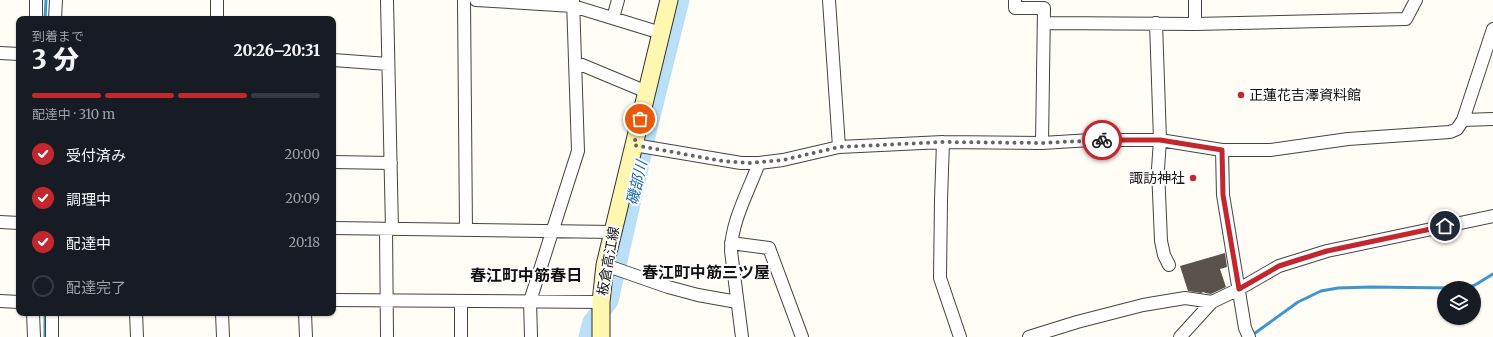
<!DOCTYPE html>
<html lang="ja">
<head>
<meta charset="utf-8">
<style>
  body { margin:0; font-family:Merriweather,"Noto Sans JP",serif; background:#20242c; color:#f1f3f6; height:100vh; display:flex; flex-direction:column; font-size:15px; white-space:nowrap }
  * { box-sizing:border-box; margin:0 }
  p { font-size:13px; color:#9ea1a6 }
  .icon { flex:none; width:22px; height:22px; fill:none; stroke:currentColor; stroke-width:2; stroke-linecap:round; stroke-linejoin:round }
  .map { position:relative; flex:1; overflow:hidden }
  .details { position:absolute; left:16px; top:16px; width:320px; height:300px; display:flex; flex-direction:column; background:#171b24; border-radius:8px; box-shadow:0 1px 3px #0004 }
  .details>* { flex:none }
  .controls { position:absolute; left:1437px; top:281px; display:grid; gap:8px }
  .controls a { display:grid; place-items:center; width:44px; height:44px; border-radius:50%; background:#171b24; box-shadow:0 1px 3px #0004; font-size:20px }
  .pin { position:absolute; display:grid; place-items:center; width:34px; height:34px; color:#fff; margin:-17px; border:2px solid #fff; border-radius:50%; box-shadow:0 1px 4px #0007 }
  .courier { position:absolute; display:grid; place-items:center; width:40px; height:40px; margin:-20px; border:3px solid #c4262e; border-radius:50%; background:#fff; color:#222; box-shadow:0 1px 5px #0007 }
  .summary em { font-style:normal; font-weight:800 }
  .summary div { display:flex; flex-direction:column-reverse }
  .summary { display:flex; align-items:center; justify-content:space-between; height:68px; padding:0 16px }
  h1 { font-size:26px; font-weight:800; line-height:30px }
  .bar { display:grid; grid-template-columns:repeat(4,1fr); gap:6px 4px; align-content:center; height:48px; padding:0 16px }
  .bar i { height:5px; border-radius:3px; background:#363941 }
  .bar .selected { background:#c4262e }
  .bar p { grid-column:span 4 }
  ol { padding:0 16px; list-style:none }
  li { display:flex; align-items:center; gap:12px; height:44px }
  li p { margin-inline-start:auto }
  li .icon { padding:4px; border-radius:50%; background:#c4262e; color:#fff; stroke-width:4 }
  li:last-child { color:#9ea1a6 }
  li i { width:22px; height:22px; border:2px solid #363941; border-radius:50% }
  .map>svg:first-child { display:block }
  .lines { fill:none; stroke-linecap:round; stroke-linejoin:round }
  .stream { stroke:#3f96cf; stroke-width:3 }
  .river { stroke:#b9e0f7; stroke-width:19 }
  .building { fill:#5a524d }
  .street-casing { stroke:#444; stroke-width:14 }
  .secondary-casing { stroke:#333; stroke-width:19 }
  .street { stroke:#fff; stroke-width:12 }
  .secondary { stroke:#fff6b0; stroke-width:17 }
  .done { stroke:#646461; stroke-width:4; stroke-dasharray:0 7.2 }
  .route { stroke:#c4262e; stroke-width:5 }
  .poi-dot { fill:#c4262e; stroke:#fff; stroke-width:1.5 }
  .labels { text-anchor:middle; stroke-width:4; stroke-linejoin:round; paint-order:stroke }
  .poi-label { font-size:14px; fill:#111; stroke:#fff; text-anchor:start }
  .street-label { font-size:14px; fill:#111; stroke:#fff }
  .water-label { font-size:15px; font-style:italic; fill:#1768a6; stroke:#fff }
  .quarter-label { font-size:16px; font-weight:bold; fill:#111; stroke:#fff }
</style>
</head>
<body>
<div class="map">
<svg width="1493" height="337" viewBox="0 0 1493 337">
  <rect width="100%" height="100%" fill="#fffdf5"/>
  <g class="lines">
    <path class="stream" d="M45 19 46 0
      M1466 288 1475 285 1493 274
      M45 313V337
      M1251 336 1298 302 1321 291 1338 288 1371 287 1452 288"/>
    <path class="river" d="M588 337 592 322 609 301 648 128 680 0"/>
  </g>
  <path class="building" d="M1225 253 1227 267 1220 269 1226 287 1211 294 1205 293 1204 292 1201 293 1188 291 1180 266Z"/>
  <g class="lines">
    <g class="street-casing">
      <path id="street" d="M36 0V19
        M217 0V19
        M387 0 392 229
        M464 0 466 230
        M476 0 573 6 661 33
        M829 0 839 147
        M1015 0V8H1044L1042 143
        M613 18 618 0
        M55 19 56 0
        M1044 23 1195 24 1406 19 1416 0
        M1156 23 1160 140 1158 169 1161 241 1164 255 1169 265
        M1195 24V0
        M0 53 19 54
        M333 60 388 64
        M575 62 647 92
        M1463 120 1493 119
        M943 142 941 200 940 278 960 337
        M634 145 741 163H759L783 160 839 147 943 142 1042 143 1091 140H1160L1222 150H1270L1348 139 1450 132 1457 129 1463 120 1493 29
        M1222 150 1223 195 1245 328 1249 337
        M333 162 391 163
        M0 222 19 223
        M333 228 613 232
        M386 229 387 337
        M731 243 769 248 802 337
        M605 265 668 287 698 295 737 302
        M333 300 601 302
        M0 301 19 302
        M461 301V337
        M33 313 34 337
        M52 313V337
        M136 313 137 337
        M222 313 223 337
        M305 313 306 337
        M531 337 530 301 578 151 573 0
        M742 337 731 251C731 222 749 190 759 163
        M1029 337 1077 322 1143 305 1185 298 1212 302 1239 289 1279 266 1327 251 1493 216
        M1180 337 1212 302"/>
    </g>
    <g class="secondary-casing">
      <path id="secondary" d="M601 337V302L605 265 669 0"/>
    </g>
    <use href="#street" class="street"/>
    <use href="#secondary" class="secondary"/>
  </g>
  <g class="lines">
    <path class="done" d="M640 119 634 145 722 161 750 163 783 160 839 147 943 142 1042 143 1102 140"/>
    <path class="route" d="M1102 140H1160L1222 150 1223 195 1239 289 1279 266 1301 259 1327 251 1445 226"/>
  </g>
  <g class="poi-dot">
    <circle cx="1241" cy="95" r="4"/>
    <circle cx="1193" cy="178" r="4"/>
  </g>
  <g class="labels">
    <g class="poi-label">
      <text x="1249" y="100">正蓮花吉澤資料館</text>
      <text x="1185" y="183" text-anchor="end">諏訪神社</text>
    </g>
    <g class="street-label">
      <text transform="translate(608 261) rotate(-80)" y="5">板倉高江線</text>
    </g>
    <g class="water-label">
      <text transform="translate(637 183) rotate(-77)" y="5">磯部川</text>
    </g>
    <g class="quarter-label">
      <text x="706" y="278">春江町中筋三ツ屋</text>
      <text x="526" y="281">春江町中筋春日</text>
    </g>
  </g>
</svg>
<div class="controls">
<a><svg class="icon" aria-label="layers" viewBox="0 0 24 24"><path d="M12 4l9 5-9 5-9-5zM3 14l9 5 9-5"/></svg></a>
</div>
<div class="pin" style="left:640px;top:119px;background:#ea580c"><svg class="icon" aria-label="bag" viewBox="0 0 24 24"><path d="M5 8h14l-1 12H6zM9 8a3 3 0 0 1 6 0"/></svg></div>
<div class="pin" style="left:1445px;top:226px;background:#1f2937"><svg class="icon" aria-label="home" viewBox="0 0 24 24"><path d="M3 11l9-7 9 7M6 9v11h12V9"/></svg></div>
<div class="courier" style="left:1102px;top:140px"><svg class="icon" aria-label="bike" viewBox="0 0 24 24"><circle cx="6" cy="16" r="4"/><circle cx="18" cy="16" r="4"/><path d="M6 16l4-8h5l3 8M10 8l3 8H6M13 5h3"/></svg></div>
<section class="details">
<div class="summary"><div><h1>3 分</h1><p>到着まで</p></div><em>20:26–20:31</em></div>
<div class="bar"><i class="selected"></i><i class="selected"></i><i class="selected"></i><i></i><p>配達中 · 310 m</p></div>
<ol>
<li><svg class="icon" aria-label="check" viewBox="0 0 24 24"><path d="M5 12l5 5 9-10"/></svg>受付済み<p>20:00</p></li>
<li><svg class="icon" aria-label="check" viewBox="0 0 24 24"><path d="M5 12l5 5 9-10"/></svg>調理中<p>20:09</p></li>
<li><svg class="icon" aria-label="check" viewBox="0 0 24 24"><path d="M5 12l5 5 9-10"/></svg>配達中<p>20:18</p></li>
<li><i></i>配達完了</li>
</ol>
</section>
</div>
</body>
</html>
